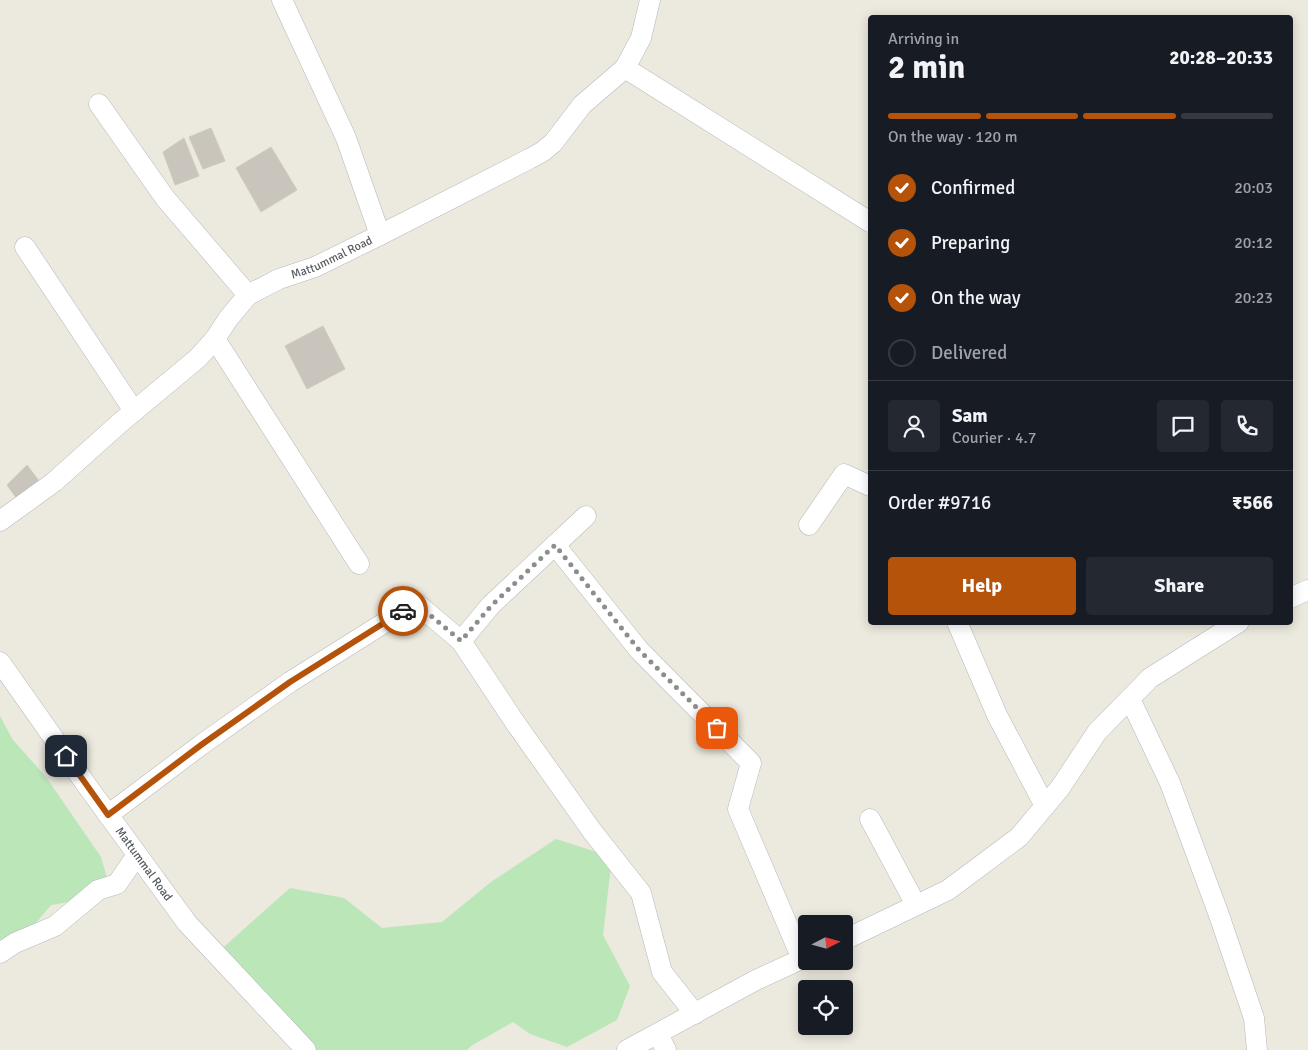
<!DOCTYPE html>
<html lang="en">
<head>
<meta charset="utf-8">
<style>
  body { margin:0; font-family:Signika,sans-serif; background:#242831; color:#f1f3f6; height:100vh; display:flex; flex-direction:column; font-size:19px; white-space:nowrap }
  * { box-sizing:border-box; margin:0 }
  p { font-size:16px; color:#9ea1a6 }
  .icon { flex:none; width:28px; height:28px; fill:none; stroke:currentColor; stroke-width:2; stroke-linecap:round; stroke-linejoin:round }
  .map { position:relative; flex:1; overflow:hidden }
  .sheet { position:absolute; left:868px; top:15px; width:425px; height:610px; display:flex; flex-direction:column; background:#171b24; border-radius:5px; box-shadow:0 2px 12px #0003 }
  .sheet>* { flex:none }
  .needle { width:32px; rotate:84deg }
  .fabs { position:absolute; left:798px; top:915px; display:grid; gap:10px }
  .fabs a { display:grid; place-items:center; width:55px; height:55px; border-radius:5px; background:#171b24; box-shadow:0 2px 12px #0003; font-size:25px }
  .pin { position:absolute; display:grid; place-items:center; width:42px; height:42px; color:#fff; margin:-21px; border-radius:10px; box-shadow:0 2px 8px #0006 }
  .courier { position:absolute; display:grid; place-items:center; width:50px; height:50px; margin:-25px; border:4px solid #b45309; border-radius:50%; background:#fff; color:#222; box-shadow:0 1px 6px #0007 }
  .overview em { font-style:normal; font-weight:700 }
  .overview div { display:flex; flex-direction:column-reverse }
  .overview { display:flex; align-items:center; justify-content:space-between; height:85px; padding:0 20px }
  h1 { font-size:32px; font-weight:700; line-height:38px }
  .bar { display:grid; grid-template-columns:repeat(4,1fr); gap:8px 5px; align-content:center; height:60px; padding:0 20px }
  .bar i { height:6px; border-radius:4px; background:#363941 }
  .bar .active { background:#b45309 }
  .bar p { grid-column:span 4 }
  .line { display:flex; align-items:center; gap:12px; padding:0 20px; border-top:1px solid #363941 }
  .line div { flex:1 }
  .round { display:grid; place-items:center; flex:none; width:52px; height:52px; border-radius:5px; background:#242831 }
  ol { padding:0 20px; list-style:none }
  li { display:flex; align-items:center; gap:15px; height:55px }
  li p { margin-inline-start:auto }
  li .icon { padding:5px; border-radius:50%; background:#b45309; color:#fff; stroke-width:4 }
  li:last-child { color:#9ea1a6 }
  li i { width:28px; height:28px; border:2px solid #363941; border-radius:50% }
  .action { display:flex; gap:10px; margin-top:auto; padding:10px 20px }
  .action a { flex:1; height:58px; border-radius:5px; background:#b45309; color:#fff; font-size:20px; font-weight:700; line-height:58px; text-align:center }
  .action a+a { background:#242831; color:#f1f3f6 }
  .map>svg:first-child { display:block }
  .green { fill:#bae6b8 }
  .building { fill:#c9c5bd; stroke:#d1cabc }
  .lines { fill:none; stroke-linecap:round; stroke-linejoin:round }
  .minor-casing { stroke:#b5b8bd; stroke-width:21 }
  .minor { stroke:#fff; stroke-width:20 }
  .done { stroke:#8c8d8d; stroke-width:5; stroke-dasharray:0 9 }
  .route { stroke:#b45309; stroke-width:6 }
  .labels { text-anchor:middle; stroke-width:5; stroke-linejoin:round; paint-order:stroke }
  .street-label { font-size:12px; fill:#585c61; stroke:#fff }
</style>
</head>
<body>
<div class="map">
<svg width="1308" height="1050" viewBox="0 0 1308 1050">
  <rect width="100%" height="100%" fill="#ece9de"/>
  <path class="green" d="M0 716 13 740 46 777 101 857 107 878 76 901 51 905 21 941 0 944Z
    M556 839 612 857 603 935 630 986 617 1020 567 1047 530 1034 513 1022 471 1046 467 1050H306L216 954 290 888 344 898 382 928 442 922 491 882Z"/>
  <path class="building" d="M211 128 225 161 203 169 189 137Z
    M184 138 199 176 175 185 163 152Z
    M271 147 297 190 261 212 236 168Z
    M323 326 345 369 307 389 285 346Z
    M27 465 39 481 17 499 7 485Z"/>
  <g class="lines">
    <g class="minor-casing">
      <g id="minor">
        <path d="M282 0 346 138 380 235"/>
        <path d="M625 68 870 222"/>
        <path d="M99 104 165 198 248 295"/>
        <path d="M25 247 134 411"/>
        <path d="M215 339 359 564"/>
        <path id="s1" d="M0 521 54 482 121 422 198 358 215 339 228 319 248 295 279 279 315 267 380 235 529 159 542 152 553 143 582 105 625 68 641 38 650 0"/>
        <path d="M809 525 844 474 870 486"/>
        <path d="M555 545 639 650 751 763 738 809 802 959"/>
        <path d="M1290 598 1308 590"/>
        <path d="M957 622 997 715 1045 806"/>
        <path d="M461 641 491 605 586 516"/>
        <path id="s2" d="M0 662 88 787 187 923 306 1050"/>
        <path d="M1130 699 1170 783 1219 915 1254 1018 1257 1050"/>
        <path d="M108 815 201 745 290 682 416 603 461 641 514 721 592 831 641 893 662 972 695 1014"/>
        <path d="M870 819 916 905"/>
        <path d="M844 940 948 890 1019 837 1060 788 1097 732 1150 678 1239 622"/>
        <path d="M0 953 15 943 55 926 98 890 117 884 137 855"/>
        <path d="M658 1034 666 1050"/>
        <path d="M627 1050 756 980 806 957"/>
      </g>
    </g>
    <use href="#minor" class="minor"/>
  </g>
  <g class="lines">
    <path class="done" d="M403 611 416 603 461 641 491 606 555 545 639 650 717 728"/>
    <path class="route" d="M66 756 108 815 201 745 290 682 403 611"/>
  </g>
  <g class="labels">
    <g class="street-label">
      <text dy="4" stroke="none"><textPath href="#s1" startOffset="429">Mattummal Road</textPath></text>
      <text dy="4" stroke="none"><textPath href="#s2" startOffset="248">Mattummal Road</textPath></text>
    </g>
  </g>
</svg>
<div class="fabs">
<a><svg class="needle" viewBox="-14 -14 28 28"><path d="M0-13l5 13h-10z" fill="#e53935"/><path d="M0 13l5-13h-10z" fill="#9ea1a6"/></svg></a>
<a><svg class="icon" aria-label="locate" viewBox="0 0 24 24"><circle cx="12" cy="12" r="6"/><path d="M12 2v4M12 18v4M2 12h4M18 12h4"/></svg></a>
</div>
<div class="pin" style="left:717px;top:728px;background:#ea580c"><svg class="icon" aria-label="bag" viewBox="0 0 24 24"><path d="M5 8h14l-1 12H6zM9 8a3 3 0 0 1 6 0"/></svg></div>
<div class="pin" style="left:66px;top:756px;background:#1f2937"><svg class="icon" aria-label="home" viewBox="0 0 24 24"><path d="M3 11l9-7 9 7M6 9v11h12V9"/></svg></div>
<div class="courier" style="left:403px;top:611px"><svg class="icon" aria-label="car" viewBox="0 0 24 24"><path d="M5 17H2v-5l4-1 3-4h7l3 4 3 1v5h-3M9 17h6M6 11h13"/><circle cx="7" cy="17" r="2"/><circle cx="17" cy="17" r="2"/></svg></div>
<section class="sheet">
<div class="overview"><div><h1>2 min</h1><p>Arriving in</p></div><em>20:28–20:33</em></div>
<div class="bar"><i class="active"></i><i class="active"></i><i class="active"></i><i></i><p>On the way · 120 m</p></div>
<ol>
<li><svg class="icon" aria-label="check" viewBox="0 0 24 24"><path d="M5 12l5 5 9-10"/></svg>Confirmed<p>20:03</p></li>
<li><svg class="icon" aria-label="check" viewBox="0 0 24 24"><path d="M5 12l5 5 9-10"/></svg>Preparing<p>20:12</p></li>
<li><svg class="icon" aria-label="check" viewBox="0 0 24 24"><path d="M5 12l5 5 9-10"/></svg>On the way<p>20:23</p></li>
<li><i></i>Delivered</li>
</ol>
<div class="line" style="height:90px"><a class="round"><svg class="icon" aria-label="person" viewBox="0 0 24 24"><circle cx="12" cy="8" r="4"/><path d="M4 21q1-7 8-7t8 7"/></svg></a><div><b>Sam</b><p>Courier · 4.7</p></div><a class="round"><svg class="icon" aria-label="chat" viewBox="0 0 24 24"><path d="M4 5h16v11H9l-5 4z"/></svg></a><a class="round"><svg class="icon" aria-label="phone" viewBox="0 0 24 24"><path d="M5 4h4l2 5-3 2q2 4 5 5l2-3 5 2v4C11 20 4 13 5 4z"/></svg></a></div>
<div class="line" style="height:65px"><div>Order #9716</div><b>₹566</b></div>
<div class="action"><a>Help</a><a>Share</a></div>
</section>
</div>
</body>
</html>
